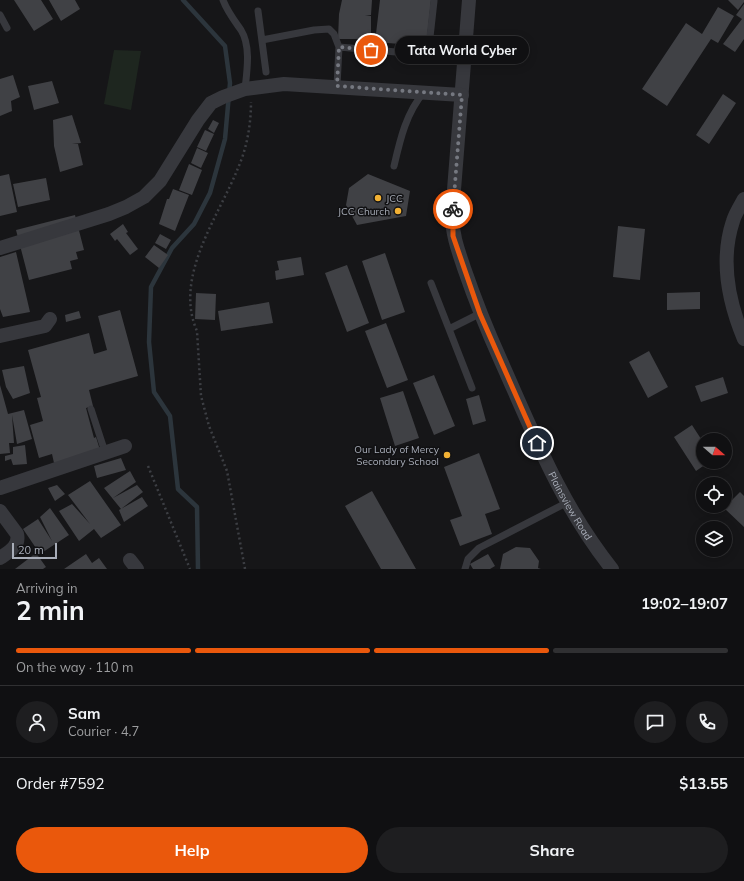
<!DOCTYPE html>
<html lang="en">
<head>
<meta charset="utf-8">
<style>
  body { margin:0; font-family:Mulish,sans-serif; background:#1e1e20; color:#f1f3f6; height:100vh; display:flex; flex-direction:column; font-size:15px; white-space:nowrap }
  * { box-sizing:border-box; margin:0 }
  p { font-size:13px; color:#9c9d9f }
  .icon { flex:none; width:22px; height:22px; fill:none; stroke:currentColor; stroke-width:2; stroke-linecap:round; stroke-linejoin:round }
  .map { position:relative; height:569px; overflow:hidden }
  .panel { display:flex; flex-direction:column; background:#101012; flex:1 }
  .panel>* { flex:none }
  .needle { width:26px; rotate:110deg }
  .controls { position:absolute; left:696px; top:433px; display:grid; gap:8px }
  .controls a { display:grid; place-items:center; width:36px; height:36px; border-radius:50%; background:#101012; box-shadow:0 2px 10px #0003,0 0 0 1px #303032; font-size:20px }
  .scale { position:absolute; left:12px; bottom:10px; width:45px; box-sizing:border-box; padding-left:4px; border:2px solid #a8adb8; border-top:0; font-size:11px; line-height:14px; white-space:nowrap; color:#a8adb8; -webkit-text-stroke:3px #111113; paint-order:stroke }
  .pin { position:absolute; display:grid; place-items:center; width:34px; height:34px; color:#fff; margin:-17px; border:2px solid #fff; border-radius:50%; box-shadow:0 1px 4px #0007 }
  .courier { position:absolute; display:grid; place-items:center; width:40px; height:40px; margin:-20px; border:3px solid #ea580c; border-radius:50%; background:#fff; color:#222; box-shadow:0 1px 5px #0007 }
  .bubble { position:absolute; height:28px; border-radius:14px; background:#101012; box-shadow:0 2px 10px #0003,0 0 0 1px #303032; font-size:13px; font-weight:700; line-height:28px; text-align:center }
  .headline em { font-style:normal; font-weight:700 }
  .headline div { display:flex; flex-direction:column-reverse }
  .headline { display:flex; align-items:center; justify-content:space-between; height:68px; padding:0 16px }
  h1 { font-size:26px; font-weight:700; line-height:30px }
  .bar { display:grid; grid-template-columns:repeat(4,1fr); gap:6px 4px; align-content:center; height:48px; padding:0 16px }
  .bar i { height:5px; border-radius:3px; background:#303032 }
  .bar .current { background:#ea580c }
  .bar p { grid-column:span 4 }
  .line { display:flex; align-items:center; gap:10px; padding:0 16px; border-top:1px solid #303032 }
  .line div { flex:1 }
  .round { display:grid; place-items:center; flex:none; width:42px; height:42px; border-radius:21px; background:#1e1e20 }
  .primary-button { display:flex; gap:8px; margin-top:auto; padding:8px 16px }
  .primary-button a { flex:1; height:46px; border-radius:24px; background:#ea580c; color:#fff; font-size:16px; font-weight:700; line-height:46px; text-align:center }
  .primary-button a+a { background:#1e1e20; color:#f1f3f6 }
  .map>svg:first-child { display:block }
  .green { fill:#1e261f }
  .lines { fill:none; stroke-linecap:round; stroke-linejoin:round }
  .stream { stroke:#2c353c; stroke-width:4.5 }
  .building { fill:#404145 }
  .path { stroke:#3d3f44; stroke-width:2.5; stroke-dasharray:2 3; stroke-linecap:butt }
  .service { stroke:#37383d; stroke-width:7 }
  .minor { stroke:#37383d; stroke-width:14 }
  .done { stroke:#757880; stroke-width:4; stroke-dasharray:0 7.2 }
  .route { stroke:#ea580c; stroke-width:5 }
  .poi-dot { fill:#f2b134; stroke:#111113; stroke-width:1.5 }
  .labels { text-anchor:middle; stroke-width:3; stroke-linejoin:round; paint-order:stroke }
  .poi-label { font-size:10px; fill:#a8adb8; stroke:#111113; text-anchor:end }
  .street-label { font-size:10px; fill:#a8adb8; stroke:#111113 }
</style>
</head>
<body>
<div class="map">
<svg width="744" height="569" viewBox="0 0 744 569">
  <rect width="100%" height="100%" fill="#161618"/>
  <path class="green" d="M114 50 141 51 131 110 104 104Z"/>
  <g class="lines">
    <path class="stream" d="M183 0 225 46 230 83 225 139 210 193 194 224 172 248 151 287 149 342 154 392 170 416 178 489 197 507 198 569"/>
  </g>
  <path class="building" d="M14 0H41L53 19 34 31Z
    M49 0H75L80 9 61 21Z
    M342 0H372L371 15H365L371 16V39H338L339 14Z
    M380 0H431L426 46 375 42Z
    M728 0H744V2L738 10Z
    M744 4V39L735 52 723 44 742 19 736 15Z
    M718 7 734 16 718 43 711 39 667 106 642 89 686 23 702 34Z
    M13 75 20 97 11 101 12 111 0 116V79Z
    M52 81 59 103 34 110 28 86Z
    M723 94 736 103 709 144 696 135Z
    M72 115 81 143 72 144H78L83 165 60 172 54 146 53 120Z
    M213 120 219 123 214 133 208 129Z
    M205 130 214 134 206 151 197 147Z
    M197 148 208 153 201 168 191 163Z
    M189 164 202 170 192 195 179 190Z
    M9 174 17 212 0 216V176Z
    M368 174 410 191 406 216 357 225 346 205 349 188Z
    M46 178 50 200 18 207 13 184Z
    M173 189 189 195 175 231 159 224 167 199H169Z
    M75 215 84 250 76 252 78 259 70 261 72 269 29 280 16 230Z
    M123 224 128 232 126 233 138 249 130 255 117 239 115 241 110 234Z
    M618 226 645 229 640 280 613 277Z
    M160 234 171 240 166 249 155 243Z
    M154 245 168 255 159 268 145 257Z
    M16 252 30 312 3 317 0 309V257Z
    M385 253 405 312 382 320 362 261Z
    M301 257 304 275 276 280 275 271 279 270 277 261Z
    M347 265 369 323 347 332 325 273Z
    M700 292V309L667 310V293Z
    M196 293 216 294 215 320 195 319Z
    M269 302 273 323 221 331 218 311Z
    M120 310 138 376 89 390 93 406 86 408 94 438 96 437 100 450 54 463 52 454 39 458 30 425 43 421 37 398 41 397 28 350 89 333 94 354 107 350 98 316Z
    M79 311 81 318 66 322 65 315Z
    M386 323 408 380 387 388 365 331Z
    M649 351 668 387 648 398 629 362Z
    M24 366 30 393 13 399 6 387 2 370Z
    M434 375 455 426 434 435 413 383Z
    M723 377 728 393 701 402 695 386Z
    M0 385 8 414 24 410 32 439 17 444 12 415 14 443H9L10 453 0 454Z
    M403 391 419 438 395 446 380 398Z
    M479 395 486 421 473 425 466 399Z
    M692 425 703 442V462H709L696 471 674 437Z
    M25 445 27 464 13 465 11 459 5 461V456L13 454V447Z
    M479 453 500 509 485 514 492 534 460 546 450 520 462 516 444 467Z
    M121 458 126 470 97 478 94 466Z
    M130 471 136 482 113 498 137 485 143 492 121 509 104 488Z
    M90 481 121 525 101 538 94 529 79 541 59 511 72 504 90 524 68 495Z
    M57 485 65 494 55 501 48 488Z
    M372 491 416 569H381L345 506Z
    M740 492 744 496V527L724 508Z
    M142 497 148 506 124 522 119 510Z
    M50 508 69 535 40 554 23 529 38 519 52 541 40 517Z
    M516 547 530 548 539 561 538 568 541 569H500L503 554Z
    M36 553 46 567 43 569H15Z
    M86 554 92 563 99 558 107 569H64Z
    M488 554 495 566 490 569H473L470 564Z"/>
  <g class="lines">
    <path class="path" d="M148 466 190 569
      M245 569 227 471 209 426 201 396 197 331C173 277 219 216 238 168 247 148 251 124 251 102"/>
    <path class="service" d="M223 0C227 11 234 20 241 30 251 46 247 71 245 89
      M258 11 266 72
      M0 15 7 28
      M262 40 314 30 329 29 334 34 339 47
      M337 86 339 47 419 54 426 52 429 46 434 1
      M394 166C400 140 406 113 424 92
      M431 283 449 329
      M472 388 449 329 479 314
      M91 409 105 452
      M465 569 468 559 479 548 566 503"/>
    <g class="minor">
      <path id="s1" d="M469 0 452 215C452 234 458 250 464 268 475 300 487 330 501 361 534 435 561 505 612 569"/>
      <path d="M744 199C740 206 735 214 733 221 720 260 729 303 744 339"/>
      <path d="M0 248 109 214 126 207 144 197 160 181 198 120 211 103 223 97 245 89 284 84 462 95"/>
      <path d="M0 336 45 326 50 319"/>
      <path d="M0 488 125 446"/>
      <path d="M0 511 17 534C20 546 9 552 0 558"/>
      <path d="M130 560 137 569"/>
    </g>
  </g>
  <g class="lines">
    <path class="done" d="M371 50 339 47 337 86 462 95 453 209"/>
    <path class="route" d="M453 209V236L480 314 537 443"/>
  </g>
  <g class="poi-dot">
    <circle cx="378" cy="198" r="4"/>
    <circle cx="398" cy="211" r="4"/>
    <circle cx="447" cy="455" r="4"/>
  </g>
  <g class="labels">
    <g class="poi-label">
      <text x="386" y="202" text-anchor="start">JCC</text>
      <text x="390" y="215">JCC Church</text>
      <text x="439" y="453">Our Lady of Mercy<tspan x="439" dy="12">Secondary School</tspan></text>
    </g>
    <g class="street-label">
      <text dy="4" stroke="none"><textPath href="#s1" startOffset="531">Plainsview Road</textPath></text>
    </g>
  </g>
</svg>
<div class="controls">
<a><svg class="needle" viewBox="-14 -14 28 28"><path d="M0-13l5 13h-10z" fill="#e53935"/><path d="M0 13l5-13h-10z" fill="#9c9d9f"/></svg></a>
<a><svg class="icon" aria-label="locate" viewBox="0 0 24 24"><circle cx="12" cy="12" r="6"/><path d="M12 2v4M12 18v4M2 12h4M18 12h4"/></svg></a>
<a><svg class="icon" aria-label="layers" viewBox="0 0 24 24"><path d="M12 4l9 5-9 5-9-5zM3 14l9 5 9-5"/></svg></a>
</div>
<div class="scale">20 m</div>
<div class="pin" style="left:371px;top:50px;background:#ea580c"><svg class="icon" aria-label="bag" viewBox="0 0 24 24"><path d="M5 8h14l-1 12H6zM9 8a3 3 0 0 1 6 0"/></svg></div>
<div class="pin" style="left:537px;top:443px;background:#1f2937"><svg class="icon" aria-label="home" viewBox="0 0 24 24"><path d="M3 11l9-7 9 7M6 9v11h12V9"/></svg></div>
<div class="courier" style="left:453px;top:209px"><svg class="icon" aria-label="bike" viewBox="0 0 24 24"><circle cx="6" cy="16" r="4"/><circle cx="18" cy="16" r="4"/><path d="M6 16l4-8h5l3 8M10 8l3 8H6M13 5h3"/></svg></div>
<div class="bubble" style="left:395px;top:36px;width:134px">Tata World Cyber</div>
</div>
<section class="panel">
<div class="headline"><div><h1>2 min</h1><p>Arriving in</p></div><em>19:02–19:07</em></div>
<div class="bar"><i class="current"></i><i class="current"></i><i class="current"></i><i></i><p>On the way · 110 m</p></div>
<div class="line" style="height:72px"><a class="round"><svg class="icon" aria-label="person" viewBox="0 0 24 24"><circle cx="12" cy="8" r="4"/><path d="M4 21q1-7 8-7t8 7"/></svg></a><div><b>Sam</b><p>Courier · 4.7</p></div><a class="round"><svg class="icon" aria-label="chat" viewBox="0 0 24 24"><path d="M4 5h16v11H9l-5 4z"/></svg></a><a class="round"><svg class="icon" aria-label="phone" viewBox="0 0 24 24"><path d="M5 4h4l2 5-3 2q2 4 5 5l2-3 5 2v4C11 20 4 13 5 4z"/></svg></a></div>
<div class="line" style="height:52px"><div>Order #7592</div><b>$13.55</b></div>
<div class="primary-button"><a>Help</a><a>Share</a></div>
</section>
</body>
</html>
